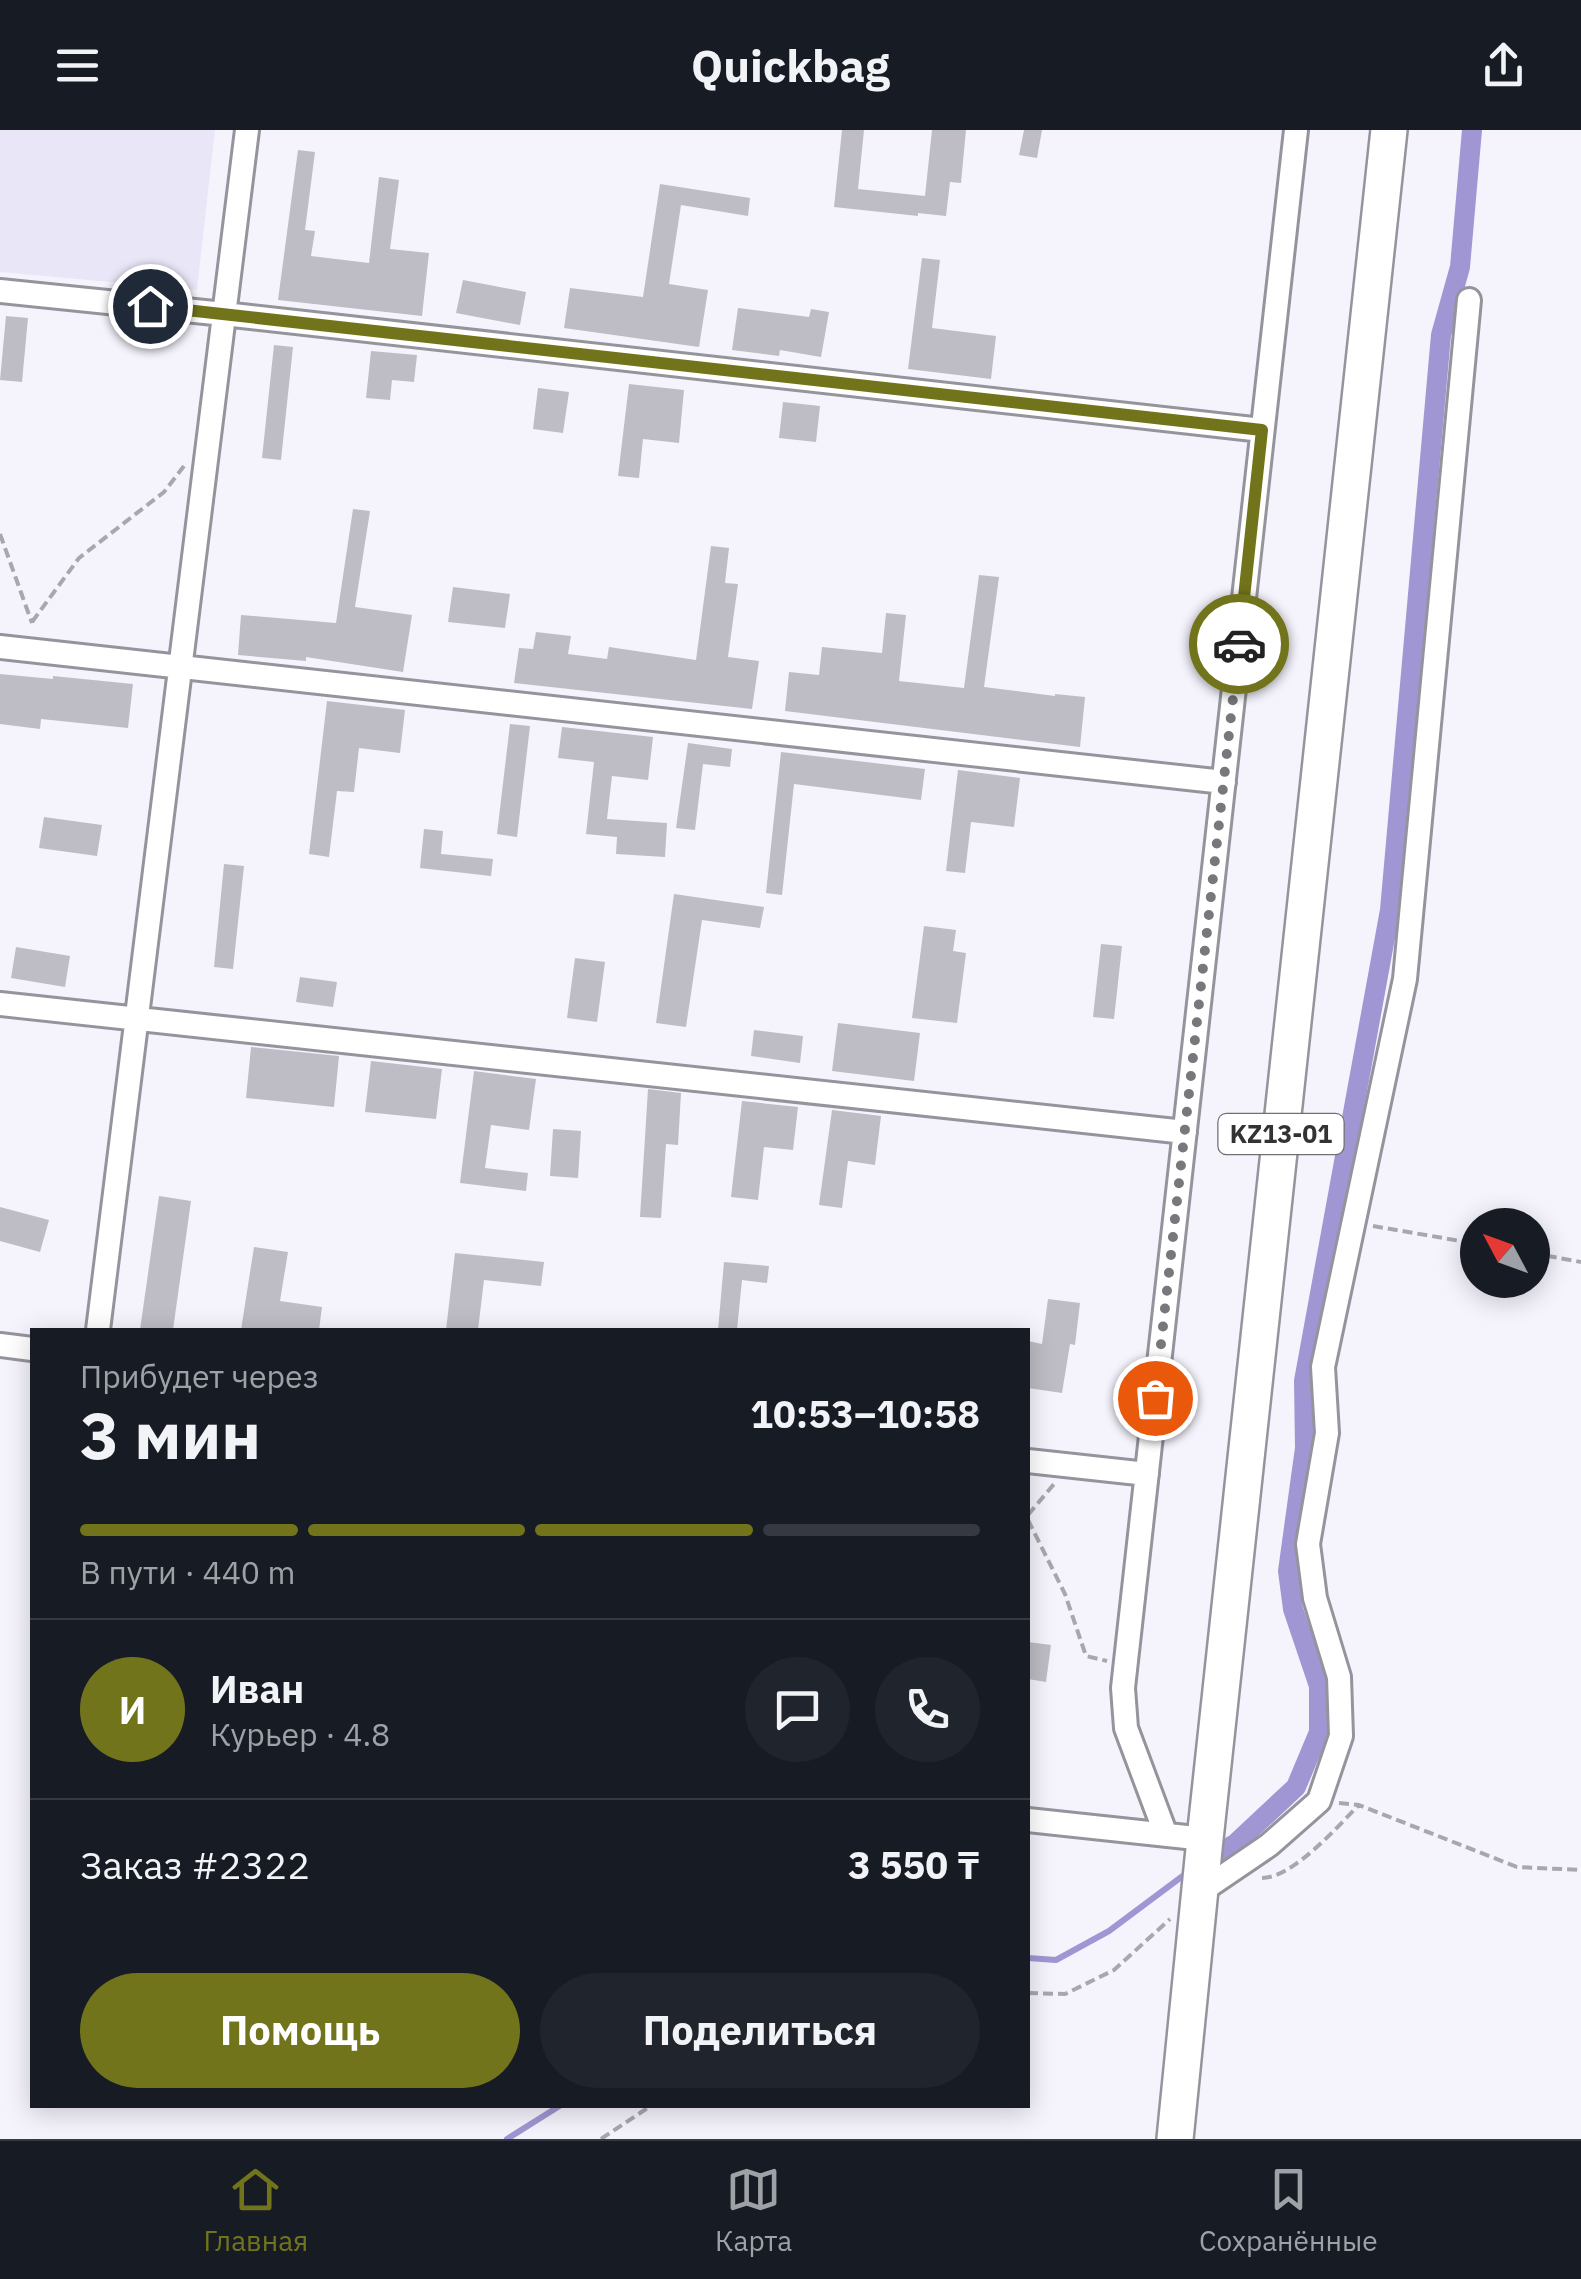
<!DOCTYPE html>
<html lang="ru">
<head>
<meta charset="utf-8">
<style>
  body { margin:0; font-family:"IBM Plex Sans",sans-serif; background:#20242c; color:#f1f3f6; height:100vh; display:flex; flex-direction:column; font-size:38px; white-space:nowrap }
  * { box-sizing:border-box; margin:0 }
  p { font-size:32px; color:#9ea1a6 }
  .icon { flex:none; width:55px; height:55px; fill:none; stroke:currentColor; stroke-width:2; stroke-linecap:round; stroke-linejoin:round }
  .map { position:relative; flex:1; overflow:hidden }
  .details { position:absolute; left:30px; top:1198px; width:1000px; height:780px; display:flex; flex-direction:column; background:#171b24; border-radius:0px; box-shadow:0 5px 25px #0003 }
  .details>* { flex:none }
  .needle { width:65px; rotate:311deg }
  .fabs { position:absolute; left:1460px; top:1078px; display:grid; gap:20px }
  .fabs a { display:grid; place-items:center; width:90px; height:90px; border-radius:50%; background:#171b24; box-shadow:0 5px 25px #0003; font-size:50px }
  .pin { position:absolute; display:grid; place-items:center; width:85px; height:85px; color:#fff; margin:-42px; border:5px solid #fff; border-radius:50%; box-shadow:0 2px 10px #0007 }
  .courier { position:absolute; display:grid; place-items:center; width:100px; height:100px; margin:-50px; border:8px solid #72741b; border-radius:50%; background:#fff; color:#222; box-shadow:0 2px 12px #0007 }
  .summary em { font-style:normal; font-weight:700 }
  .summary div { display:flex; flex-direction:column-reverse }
  .summary { display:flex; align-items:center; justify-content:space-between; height:170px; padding:0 50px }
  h1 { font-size:65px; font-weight:700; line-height:75px }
  .bar { display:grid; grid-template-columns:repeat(4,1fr); gap:15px 10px; align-content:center; height:120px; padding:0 50px }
  .bar i { height:12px; border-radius:8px; background:#363941 }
  .bar .selected { background:#72741b }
  .bar p { grid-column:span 4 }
  .line { display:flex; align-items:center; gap:25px; padding:0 50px; border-top:2px solid #363941 }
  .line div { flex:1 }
  .round { display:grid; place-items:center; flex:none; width:105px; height:105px; border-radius:52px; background:#20242c }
  .action { display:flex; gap:20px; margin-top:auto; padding:20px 50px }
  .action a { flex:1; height:115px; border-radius:60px; background:#72741b; color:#fff; font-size:40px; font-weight:700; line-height:115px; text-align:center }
  .action a+a { background:#20242c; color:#f1f3f6 }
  header { display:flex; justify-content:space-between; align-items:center; height:130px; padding:0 50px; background:#171b24; font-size:45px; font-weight:700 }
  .tab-bar { display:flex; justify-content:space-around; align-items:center; height:140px; border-top:2px solid #363941; background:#171b24; font-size:28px; color:#9ea1a6 }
  .tab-bar a { display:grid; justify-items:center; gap:5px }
  .tab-bar .selected { color:#72741b }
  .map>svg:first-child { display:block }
  .built { fill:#e9e7f7 }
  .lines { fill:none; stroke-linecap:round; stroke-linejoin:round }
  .stream { stroke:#a096d4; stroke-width:6 }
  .canal { stroke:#a096d4; stroke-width:20 }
  .building { fill:#bebdc5 }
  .minor-casing { stroke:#95949c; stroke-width:28 }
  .highway-casing { stroke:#95949c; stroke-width:40 }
  .path { stroke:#a8a7ae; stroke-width:4; stroke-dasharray:10 5; stroke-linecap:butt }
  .minor { stroke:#fff; stroke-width:22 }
  .highway { stroke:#fff; stroke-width:35 }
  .done { stroke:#77777c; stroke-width:10; stroke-dasharray:0 18 }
  .route { stroke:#72741b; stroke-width:12 }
  .labels { text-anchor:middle; stroke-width:9; stroke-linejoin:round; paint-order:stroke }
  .shield { fill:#fff; stroke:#707072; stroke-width:2.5 }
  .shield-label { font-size:25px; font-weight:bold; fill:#333336 }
</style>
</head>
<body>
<header><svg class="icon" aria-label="menu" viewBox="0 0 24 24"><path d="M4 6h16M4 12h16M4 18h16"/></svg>Quickbag<svg class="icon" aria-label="share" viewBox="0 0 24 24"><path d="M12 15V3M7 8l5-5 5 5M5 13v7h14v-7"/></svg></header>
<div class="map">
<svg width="1581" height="2009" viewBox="0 0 1581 2009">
  <rect width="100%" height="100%" fill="#f5f4fd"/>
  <path class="built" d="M0 0H215L197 160 0 142Z"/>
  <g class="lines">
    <path class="stream" d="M1028 1828 1056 1830 1109 1801 1188 1742
      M507 2009 561 1975"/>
    <path class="canal" d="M1206 1731 1235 1714 1296 1657 1319 1602V1556L1293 1479 1288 1441 1305 1318 1304 1251 1390 780 1441 205 1460 137 1472 0"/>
  </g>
  <path class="building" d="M842 0H864L858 59 925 66 932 0H966L961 53 950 52 946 86 918 83V86L834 77Z
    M1024 0H1042L1037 28 1019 25Z
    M298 20 315 22 305 100 315 101 311 126 369 133 379 47 399 50 390 119 429 123 422 186 278 170Z
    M660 54 750 68 748 86 681 75 669 154 708 160 699 217 564 198 570 158 643 167Z
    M922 128 940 130 932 198 996 206 991 249 908 239Z
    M463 150 526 162 520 195 456 183Z
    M738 178 809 187 811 179 829 182 821 227 780 220 779 226 732 220Z
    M6 186 28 188 22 252 0 250Z
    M274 215 293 217 281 330 262 328Z
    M371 221 417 225 414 252 392 250 390 270 366 268Z
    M629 254 684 260 679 313 643 309 639 348 618 346Z
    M538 258 569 262 563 303 533 299Z
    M783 272 820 276 816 312 779 308Z
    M353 379 370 381 355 477 412 485 403 542 306 527V531L238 525 241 485 336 493Z
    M711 416 729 418 725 453 738 454 728 527 759 531 752 579 514 553 519 518 533 519 536 502 571 506 568 524 607 529 609 517 696 530Z
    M979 445 999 447 984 557 1055 566V564L1085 567 1080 617 785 581 789 542 819 545 822 517 882 523 886 483 906 485 899 551 964 558Z
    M453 457 510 464 505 498 448 492Z
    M0 544 53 549V546L133 554 128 598 41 589 40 599 0 594Z
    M327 571 405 580 400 623 359 618 354 662 337 661 329 727 309 724Z
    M510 594 530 596 517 707 497 704Z
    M562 597 653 607 648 650 612 646 607 689 667 693 665 727 616 724 617 707 586 704 594 632 558 628Z
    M688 613 732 619 730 637 703 634 695 700 676 698Z
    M781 622 925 639 921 670 794 654 782 765 766 763Z
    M958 640 1020 648 1014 697 971 692 965 743 946 741Z
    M44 687 102 695 97 726 39 718Z
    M424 699 443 701 441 724 493 729 491 746 420 738Z
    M224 734 244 736 233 839 214 837Z
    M674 764 764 777 760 798 702 790 686 897 656 893Z
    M924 796 956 800 953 821 966 823 957 893 912 888Z
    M1101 814 1122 816 1114 889 1093 887Z
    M16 817 70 826 65 857 11 848Z
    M575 828 605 832 597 892 567 888Z
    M300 847 337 852 333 877 296 872Z
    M838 893 920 903 914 951 832 941Z
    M754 900 803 906 800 933 751 926Z
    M251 917 339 926 334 977 246 968Z
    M371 931 442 939 436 989 365 982Z
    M474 941 536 949 529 1000 491 995 485 1038 528 1043 526 1061 460 1053Z
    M648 959 681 963 678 1015 666 1014 661 1088 640 1087Z
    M742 971 798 977 793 1020 764 1017 758 1070 731 1067Z
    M832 980 881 986 875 1035 848 1031 842 1078 819 1075Z
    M553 999 581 1001 578 1048 550 1046Z
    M159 1066 191 1071 173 1200H140Z
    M0 1077 49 1090 40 1122 0 1111Z
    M254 1117 288 1122 280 1171 322 1177 319 1200H241Z
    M455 1123 544 1132 541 1156 484 1150 478 1200H446Z
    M724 1132 769 1136 767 1153 742 1150 737 1200H718Z
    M1048 1169 1080 1173 1075 1215 1070 1214 1062 1263 1028 1258V1211L1042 1214Z
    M1028 1512 1051 1515 1046 1552 1028 1549Z"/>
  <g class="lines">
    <g class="minor-casing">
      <path id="minor" d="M0 161 224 184 1262 300
        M0 517 1224 652
        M0 874 1185 1002
        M98 1200 247 0
        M0 1215 32 1219
        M1028 1331 1147 1344
        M1028 1690 1205 1709
        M1166 1705 1126 1598 1123 1558 1296 0
        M1200 1762 1269 1715 1319 1671 1341 1606 1339 1547 1315 1468 1308 1414 1327 1303 1323 1237 1405 849 1469 170"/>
    </g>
    <g class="highway-casing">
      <path id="highway" d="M1175 2009 1205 1709 1389 0"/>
    </g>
    <path class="path" d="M0 404 32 493
      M32 492 79 428 164 362 184 336
      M1373 1096 1478 1114
      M1532 1123 1581 1132
      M1028 1385 1054 1354
      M1028 1390 1065 1464 1086 1526 1107 1531
      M1339 1673 1359 1675 1517 1737 1581 1740
      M1262 1748C1293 1748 1338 1696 1359 1675
      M1028 1863 1065 1864 1114 1840 1170 1789
      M601 2009 652 1975"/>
    <use href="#minor" class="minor"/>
    <use href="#highway" class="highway"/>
  </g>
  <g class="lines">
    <path class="done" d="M1155 1268 1239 514"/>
    <path class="route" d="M150 176 1262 300 1239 514"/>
  </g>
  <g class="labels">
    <rect class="shield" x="1218.5" y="984" width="125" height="40" rx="8"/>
    <g class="shield-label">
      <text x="1281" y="1013">KZ13-01</text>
    </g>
  </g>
</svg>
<div class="fabs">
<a><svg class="needle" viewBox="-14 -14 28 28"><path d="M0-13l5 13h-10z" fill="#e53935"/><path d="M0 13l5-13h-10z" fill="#9ea1a6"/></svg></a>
</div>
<div class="pin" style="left:1155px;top:1268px;background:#ea580c"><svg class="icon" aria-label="bag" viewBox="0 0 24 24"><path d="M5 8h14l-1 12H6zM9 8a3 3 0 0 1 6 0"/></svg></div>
<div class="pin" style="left:150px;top:176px;background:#1f2937"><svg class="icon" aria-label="home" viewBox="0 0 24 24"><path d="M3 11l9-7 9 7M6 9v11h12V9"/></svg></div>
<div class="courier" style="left:1239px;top:514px"><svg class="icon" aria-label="car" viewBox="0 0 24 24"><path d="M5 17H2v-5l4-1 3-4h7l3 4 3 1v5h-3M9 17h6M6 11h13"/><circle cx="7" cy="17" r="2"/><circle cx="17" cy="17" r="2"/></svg></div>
<section class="details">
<div class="summary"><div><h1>3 мин</h1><p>Прибудет через</p></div><em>10:53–10:58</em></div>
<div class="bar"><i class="selected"></i><i class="selected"></i><i class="selected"></i><i></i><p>В пути · 440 m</p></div>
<div class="line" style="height:180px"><b class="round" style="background:#72741b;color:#fff">И</b><div><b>Иван</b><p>Курьер · 4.8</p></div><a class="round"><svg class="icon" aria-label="chat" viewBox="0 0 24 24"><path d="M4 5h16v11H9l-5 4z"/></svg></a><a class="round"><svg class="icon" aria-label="phone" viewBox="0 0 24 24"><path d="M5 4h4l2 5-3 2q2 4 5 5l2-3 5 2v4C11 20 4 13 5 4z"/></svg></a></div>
<div class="line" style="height:130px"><div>Заказ #2322</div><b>3 550 ₸</b></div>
<div class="action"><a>Помощь</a><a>Поделиться</a></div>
</section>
</div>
<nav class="tab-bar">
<a class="selected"><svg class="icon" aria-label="home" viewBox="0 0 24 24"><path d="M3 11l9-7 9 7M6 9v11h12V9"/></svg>Главная</a>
<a><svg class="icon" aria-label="map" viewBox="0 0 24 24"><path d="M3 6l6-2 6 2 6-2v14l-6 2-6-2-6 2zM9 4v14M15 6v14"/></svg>Карта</a>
<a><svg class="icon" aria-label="saved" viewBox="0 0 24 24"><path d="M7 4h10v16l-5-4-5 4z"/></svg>Сохранённые</a>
</nav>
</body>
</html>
